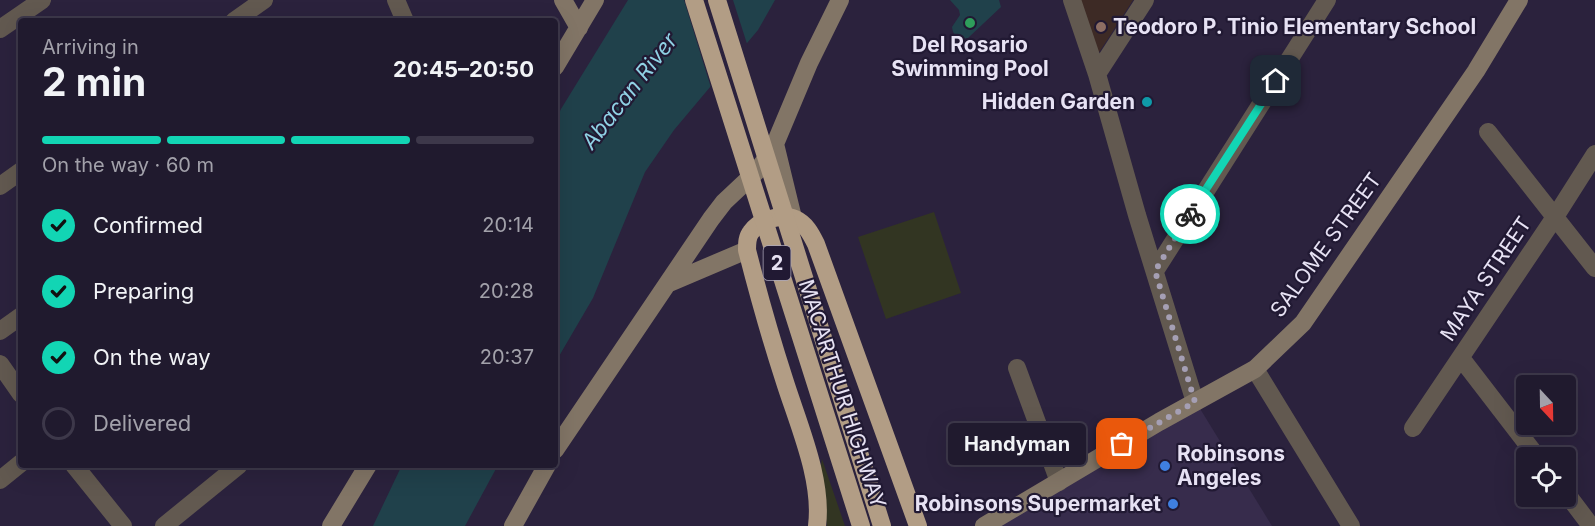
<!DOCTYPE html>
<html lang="en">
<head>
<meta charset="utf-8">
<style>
  body { margin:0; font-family:Inter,sans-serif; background:#2d273a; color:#f1f3f6; height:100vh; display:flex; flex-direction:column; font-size:22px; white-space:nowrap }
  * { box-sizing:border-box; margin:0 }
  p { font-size:20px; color:#a2a1aa }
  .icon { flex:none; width:33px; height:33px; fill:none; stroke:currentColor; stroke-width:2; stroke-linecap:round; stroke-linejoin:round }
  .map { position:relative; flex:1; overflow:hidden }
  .drawer { position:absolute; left:18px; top:18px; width:540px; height:450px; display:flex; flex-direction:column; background:#201a2e; border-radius:6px; box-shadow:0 6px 24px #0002,0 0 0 2px #3d384a }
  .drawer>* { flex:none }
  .needle { width:39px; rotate:158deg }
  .controls { position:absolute; left:1516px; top:375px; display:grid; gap:12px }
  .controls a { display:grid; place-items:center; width:60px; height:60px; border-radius:6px; background:#201a2e; box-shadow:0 6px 24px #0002,0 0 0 2px #3d384a; font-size:30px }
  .pin { position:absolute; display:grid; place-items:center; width:51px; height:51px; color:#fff; margin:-26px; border-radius:12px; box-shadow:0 3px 9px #0006 }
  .courier { position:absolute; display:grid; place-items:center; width:60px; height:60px; margin:-30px; border:4px solid #12d5b4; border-radius:50%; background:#fff; color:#222; box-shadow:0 2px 8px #0007 }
  .bubble { position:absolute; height:42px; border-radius:6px; background:#201a2e; box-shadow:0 6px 24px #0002,0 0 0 2px #3d384a; font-size:20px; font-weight:700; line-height:42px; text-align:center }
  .head em { font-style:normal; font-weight:700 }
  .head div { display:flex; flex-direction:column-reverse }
  .head { display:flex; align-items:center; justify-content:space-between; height:102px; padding:0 24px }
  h1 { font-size:39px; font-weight:700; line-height:45px }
  .bar { display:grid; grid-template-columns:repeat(4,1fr); gap:9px 6px; align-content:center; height:72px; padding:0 24px }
  .bar i { height:8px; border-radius:4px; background:#3d384a }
  .bar .on { background:#12d5b4 }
  .bar p { grid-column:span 4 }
  ol { padding:0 24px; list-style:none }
  li { display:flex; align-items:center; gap:18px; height:66px }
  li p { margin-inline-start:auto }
  li .icon { padding:6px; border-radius:50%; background:#12d5b4; color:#111; stroke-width:4 }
  li:last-child { color:#a2a1aa }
  li i { width:33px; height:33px; border:3px solid #3d384a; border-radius:50% }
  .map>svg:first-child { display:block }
  .built { fill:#372c4c }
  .education { fill:#3d2a25 }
  .green { fill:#323522 }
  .water { fill:#20414b }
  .pier { fill:#2b223d }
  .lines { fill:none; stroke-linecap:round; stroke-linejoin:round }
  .street { stroke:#625950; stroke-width:18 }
  .secondary { stroke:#827566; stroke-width:18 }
  .highway { stroke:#b29d85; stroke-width:18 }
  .highway-bridge { stroke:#b29d85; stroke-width:18 }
  .done { stroke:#a59fb4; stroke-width:6; stroke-dasharray:0 10.8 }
  .route { stroke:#12d5b4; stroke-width:8 }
  .leisure-dot { fill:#2e9e5b; stroke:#211933; stroke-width:2 }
  .education-dot { fill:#8d6e63; stroke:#211933; stroke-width:2 }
  .culture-dot { fill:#0f9aa8; stroke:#211933; stroke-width:2 }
  .shop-dot { fill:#3f7fe0; stroke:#211933; stroke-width:2 }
  .labels { text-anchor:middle; stroke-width:4.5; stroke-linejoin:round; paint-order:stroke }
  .shield { fill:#211933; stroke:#aca6ba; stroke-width:1.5 }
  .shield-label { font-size:20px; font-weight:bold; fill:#e7e2f4 }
  .poi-label { font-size:21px; font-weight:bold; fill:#e7e2f4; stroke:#211933; text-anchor:start }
  .street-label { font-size:21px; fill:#e7e2f4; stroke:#211933 }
  .water-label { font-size:22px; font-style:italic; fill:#8fd1e4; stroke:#211933 }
</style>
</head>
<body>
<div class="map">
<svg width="1595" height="526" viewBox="0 0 1595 526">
  <rect width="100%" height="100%" fill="#2b223d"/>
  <path class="built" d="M1199 407 1272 526H991Z"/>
  <path class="education" d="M1075 0H1133L1098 54Z"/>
  <path class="green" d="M934 212 961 293 886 319 858 237Z
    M822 459 845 526H827L820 471Z"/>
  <path class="water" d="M628 0H775L758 30 674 130 645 172 593 298 555 363V122L561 109Z
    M950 0H999L1001 7 968 38 961 39C955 36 953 34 952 27L960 15 959 10Z
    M402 465H498L465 526H373Z"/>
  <path class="pier" d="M684 0H733L748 47 712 91Z"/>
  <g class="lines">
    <path class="street" d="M396 0 405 21
      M1072 0 1097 74 1137 215 1195 402
      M234 21 264 0
      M0 29 42 0
      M1097 74 1145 0
      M1488 132 1595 268
      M0 186 21 171
      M1155 271 1327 0
      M0 331 21 316
      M1461 358 1538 458
      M0 364 21 394
      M1017 368 1059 482
      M1255 369 1351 526
      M1413 428 1555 217 1595 154
      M74 465 123 526
      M0 480 21 463
      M1566 493 1591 526
      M164 526 239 465"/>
    <path class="secondary" d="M563 0 579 28
      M555 67 595 0
      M775 144 793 218
      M667 284 747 250
      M555 450 711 219 724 202 757 171 766 159 775 144 809 63 840 0
      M331 526 368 465
      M513 526 547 465
      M984 526 1159 422 1255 369 1303 323 1476 71 1519 0"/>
    <path class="highway" d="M817 526C823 479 798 424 784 379 770 336 758 293 747 250 747 243 747 237 751 232 759 220 782 213 795 219 806 224 811 234 816 244L918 526"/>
    <path class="highway-bridge" d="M694 0 861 526
      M717 0 882 526"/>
  </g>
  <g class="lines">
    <path class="done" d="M1122 444 1195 402 1155 271 1190 214"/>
    <path class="route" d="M1190 214 1276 81"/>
  </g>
  <circle class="leisure-dot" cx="970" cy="23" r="6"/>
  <circle class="education-dot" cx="1101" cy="27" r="6"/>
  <circle class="culture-dot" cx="1147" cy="102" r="6"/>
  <g class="shop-dot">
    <circle cx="1165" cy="466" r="6"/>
    <circle cx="1173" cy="504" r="6"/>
  </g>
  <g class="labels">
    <rect class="shield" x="763.5" y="246" width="27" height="34" rx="4.5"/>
    <g class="shield-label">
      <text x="777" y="270">2</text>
    </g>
    <g class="poi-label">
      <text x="1113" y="34">Teodoro P. Tinio Elementary School</text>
      <text x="970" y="52" text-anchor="middle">Del Rosario<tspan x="970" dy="24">Swimming Pool</tspan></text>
      <text x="1135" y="109" text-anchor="end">Hidden Garden</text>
      <text x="1177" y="461">Robinsons<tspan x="1177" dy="24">Angeles</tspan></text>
      <text x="1161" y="511" text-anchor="end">Robinsons Supermarket</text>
    </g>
    <g class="street-label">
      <text transform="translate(1326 245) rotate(-54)" y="7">SALOME STREET</text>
      <text transform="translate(1486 279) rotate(-56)" y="7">MAYA STREET</text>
      <text transform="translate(842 394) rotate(72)" y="7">MACARTHUR HIGHWAY</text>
    </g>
    <g class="water-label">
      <text transform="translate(629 91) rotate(-52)" y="8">Abacan River</text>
    </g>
  </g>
</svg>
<div class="controls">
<a><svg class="needle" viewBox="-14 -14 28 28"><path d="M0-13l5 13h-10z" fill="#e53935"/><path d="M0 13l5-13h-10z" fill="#a2a1aa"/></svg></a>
<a><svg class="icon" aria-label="locate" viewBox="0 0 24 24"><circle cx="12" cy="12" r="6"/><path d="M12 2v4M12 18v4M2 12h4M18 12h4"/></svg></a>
</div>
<div class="pin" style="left:1122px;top:444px;background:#ea580c"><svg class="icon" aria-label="bag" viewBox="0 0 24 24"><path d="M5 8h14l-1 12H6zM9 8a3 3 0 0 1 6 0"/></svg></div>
<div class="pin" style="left:1276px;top:81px;background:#1f2937"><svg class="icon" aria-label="home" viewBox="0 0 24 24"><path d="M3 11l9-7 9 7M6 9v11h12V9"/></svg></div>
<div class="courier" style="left:1190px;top:214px"><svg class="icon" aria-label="bike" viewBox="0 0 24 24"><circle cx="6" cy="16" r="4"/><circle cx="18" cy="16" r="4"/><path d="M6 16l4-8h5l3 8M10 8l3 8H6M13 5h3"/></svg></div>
<div class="bubble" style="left:948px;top:423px;width:138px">Handyman</div>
<section class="drawer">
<div class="head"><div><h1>2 min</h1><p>Arriving in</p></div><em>20:45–20:50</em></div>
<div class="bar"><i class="on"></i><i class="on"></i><i class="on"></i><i></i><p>On the way · 60 m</p></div>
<ol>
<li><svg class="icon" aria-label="check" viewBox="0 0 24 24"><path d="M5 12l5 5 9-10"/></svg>Confirmed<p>20:14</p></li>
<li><svg class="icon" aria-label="check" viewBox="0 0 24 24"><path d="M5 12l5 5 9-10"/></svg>Preparing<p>20:28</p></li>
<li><svg class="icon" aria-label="check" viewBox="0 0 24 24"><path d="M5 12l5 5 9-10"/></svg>On the way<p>20:37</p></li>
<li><i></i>Delivered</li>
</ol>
</section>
</div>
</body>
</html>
